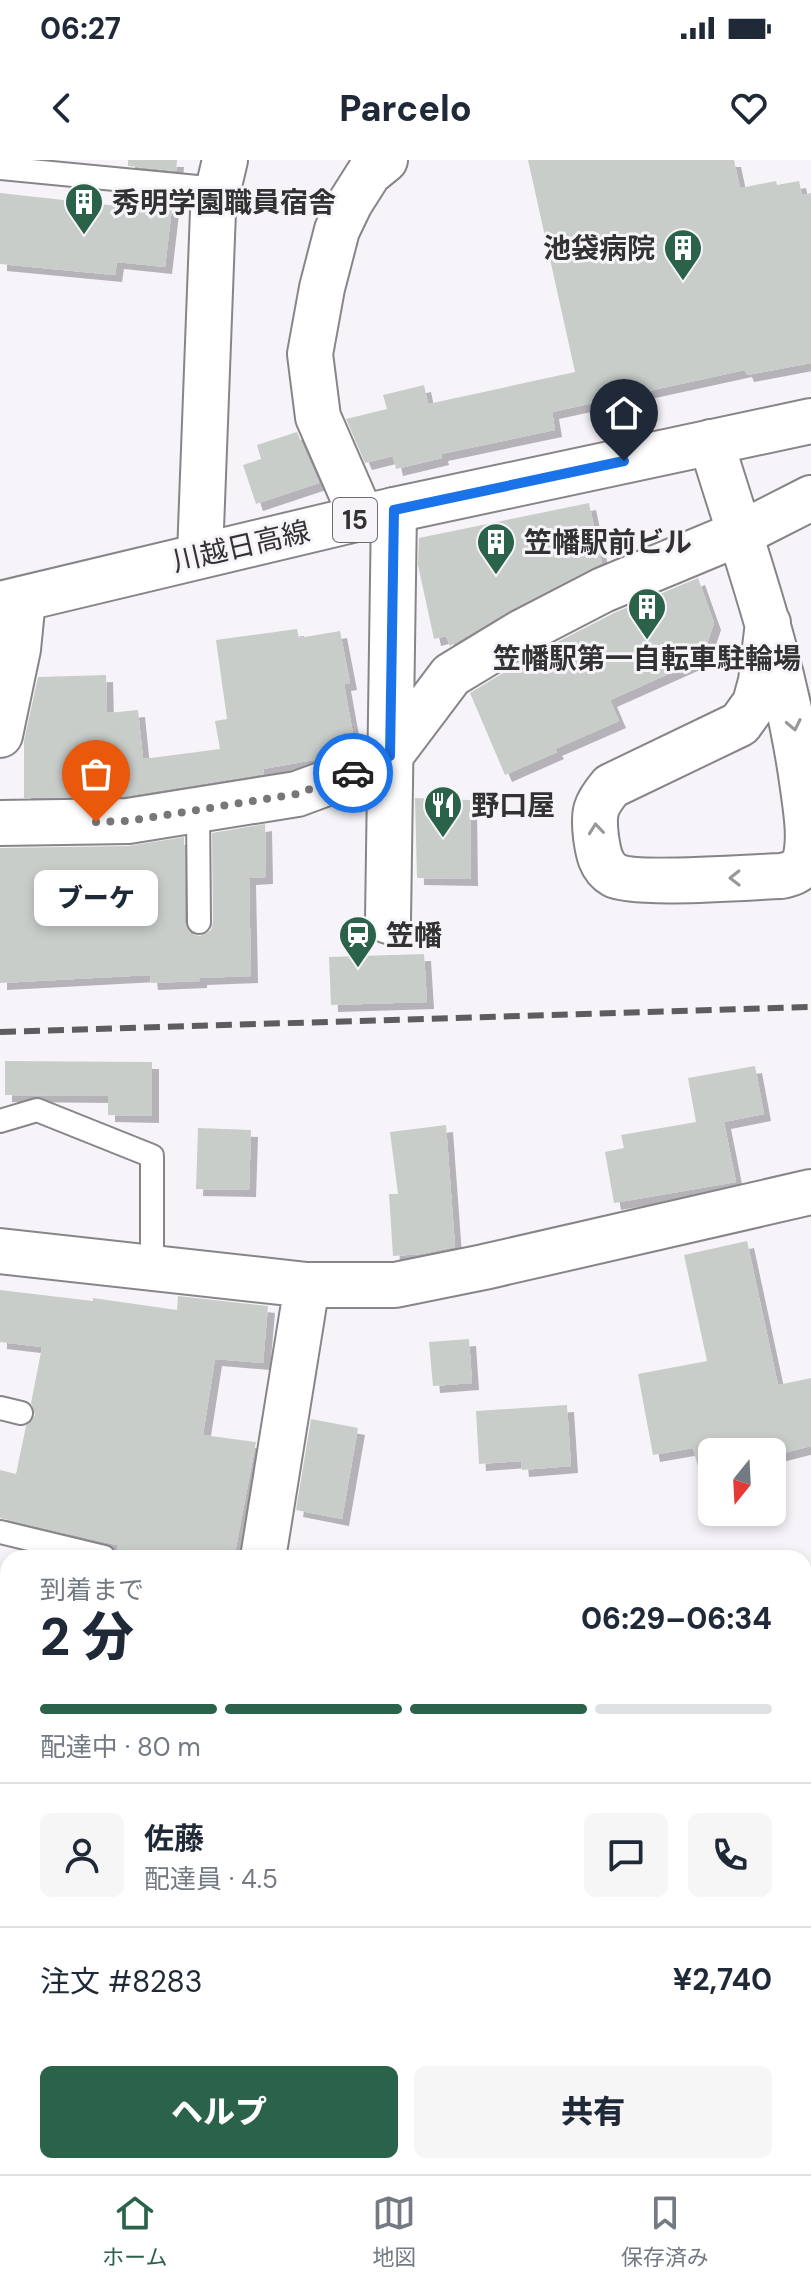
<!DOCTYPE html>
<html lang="ja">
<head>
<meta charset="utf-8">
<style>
  body { margin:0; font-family:"DM Sans","Noto Sans JP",sans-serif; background:#f6f6f7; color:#1f2937; height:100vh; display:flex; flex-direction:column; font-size:30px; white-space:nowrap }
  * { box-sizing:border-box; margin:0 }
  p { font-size:26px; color:#747a83 }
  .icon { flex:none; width:44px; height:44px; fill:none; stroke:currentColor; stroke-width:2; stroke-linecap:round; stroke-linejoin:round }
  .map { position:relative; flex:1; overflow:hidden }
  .panel { position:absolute; left:0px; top:1390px; width:812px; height:624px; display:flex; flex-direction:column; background:#fff; border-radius:24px 24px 0 0; box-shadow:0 4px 12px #0003 }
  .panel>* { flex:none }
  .needle { width:52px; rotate:198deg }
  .buttons { position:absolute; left:698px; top:1278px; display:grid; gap:16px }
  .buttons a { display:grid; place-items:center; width:88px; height:88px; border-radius:12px; background:#fff; box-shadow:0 4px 12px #0003; font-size:40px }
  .pin { position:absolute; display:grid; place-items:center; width:68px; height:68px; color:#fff; margin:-82px -34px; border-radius:50% 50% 50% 0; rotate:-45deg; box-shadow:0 0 8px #0007 }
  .pin .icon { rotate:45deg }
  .courier { position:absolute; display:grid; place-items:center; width:80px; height:80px; margin:-40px; border:6px solid #1a73e8; border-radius:50%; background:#fff; color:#222; box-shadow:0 2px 10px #0007 }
  .bubble { position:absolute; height:56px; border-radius:12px; background:#fff; box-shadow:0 4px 12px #0003; font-size:26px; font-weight:800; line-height:56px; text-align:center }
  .summary em { font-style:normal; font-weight:800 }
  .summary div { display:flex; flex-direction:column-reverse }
  .summary { display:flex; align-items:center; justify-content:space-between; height:136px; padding:0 40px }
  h1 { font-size:52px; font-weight:800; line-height:60px }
  .bar { display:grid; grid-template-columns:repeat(4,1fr); gap:12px 8px; align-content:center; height:96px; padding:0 40px }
  .bar i { height:10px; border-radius:6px; background:#e0e1e3 }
  .bar .active { background:#2a624a }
  .bar p { grid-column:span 4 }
  .line { display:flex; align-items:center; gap:20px; padding:0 40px; border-top:2px solid #e0e1e3 }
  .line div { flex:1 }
  .round { display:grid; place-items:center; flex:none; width:84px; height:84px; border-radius:12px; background:#f6f6f7 }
  .primary-button { display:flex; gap:16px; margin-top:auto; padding:16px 40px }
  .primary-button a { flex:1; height:92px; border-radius:12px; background:#2a624a; color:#fff; font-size:32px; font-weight:800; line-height:92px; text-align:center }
  .primary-button a+a { background:#f6f6f7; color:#1f2937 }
  .status { display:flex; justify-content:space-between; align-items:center; height:56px; padding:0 40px; background:#fff; direction:ltr }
  .status svg { height:22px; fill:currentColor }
  header { display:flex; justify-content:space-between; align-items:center; height:104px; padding:0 40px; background:#fff; font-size:36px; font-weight:800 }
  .tab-bar { display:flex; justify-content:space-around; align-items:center; height:112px; border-top:2px solid #e0e1e3; background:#fff; font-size:22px; color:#747a83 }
  .tab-bar a { display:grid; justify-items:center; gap:4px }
  .tab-bar .active { color:#2a624a }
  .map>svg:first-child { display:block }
  .green { fill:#f1e0fe }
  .building { fill:#c8cdca; filter:url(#shadow) }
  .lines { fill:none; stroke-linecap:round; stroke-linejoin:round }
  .lane-casing { stroke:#878588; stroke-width:26 }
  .street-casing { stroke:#878588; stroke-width:48 }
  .secondary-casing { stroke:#878588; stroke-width:48 }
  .primary-casing { stroke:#878588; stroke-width:48 }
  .lane { stroke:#fff; stroke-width:22 }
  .street { stroke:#fff; stroke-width:44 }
  .secondary { stroke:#fff; stroke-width:44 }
  .primary { stroke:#fff; stroke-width:44 }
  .rail { stroke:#5e5c5e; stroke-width:6; stroke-dasharray:16 8; stroke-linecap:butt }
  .oneway { stroke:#999899 }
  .done { stroke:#787678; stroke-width:8; stroke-dasharray:0 14.4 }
  .route { stroke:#1a73e8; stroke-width:10 }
  .labels { text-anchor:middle; stroke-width:6; stroke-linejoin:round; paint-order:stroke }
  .shield { fill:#f7f4f9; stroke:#6e6c6e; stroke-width:2 }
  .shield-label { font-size:26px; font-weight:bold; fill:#333233 }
  .poi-label { font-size:28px; font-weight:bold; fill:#333233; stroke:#f7f4f9; text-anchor:start }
  .street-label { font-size:28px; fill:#333233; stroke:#f7f4f9 }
</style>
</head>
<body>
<div class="status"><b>06:27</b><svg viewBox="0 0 49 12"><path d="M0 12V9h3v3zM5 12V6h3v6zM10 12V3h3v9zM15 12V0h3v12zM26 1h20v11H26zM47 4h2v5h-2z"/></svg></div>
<header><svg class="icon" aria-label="back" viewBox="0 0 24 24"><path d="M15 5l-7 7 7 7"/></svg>Parcelo<svg class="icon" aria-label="heart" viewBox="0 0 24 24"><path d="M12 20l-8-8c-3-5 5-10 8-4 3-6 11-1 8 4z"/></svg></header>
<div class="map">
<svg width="811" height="2014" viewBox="0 0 811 2014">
  <defs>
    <filter id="shadow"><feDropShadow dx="7" dy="7" stdDeviation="0" flood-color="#0004"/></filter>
  </defs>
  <rect width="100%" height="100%" fill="#f7f4f9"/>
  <path class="green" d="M0 1678 8 1680V1804H0Z"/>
  <path class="building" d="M128 0H177L176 11 128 6Z
    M528 0H734L740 28 776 21 777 25 799 21 802 35 811 33V203L747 215 745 210 552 252 555 270 441 294 442 298 396 309 393 296 365 303 346 259 387 249 383 235 424 225 428 244 575 212Z
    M0 33 127 47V34L173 39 165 107 117 102 115 115 0 104Z
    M297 272 319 323 256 344 243 305 261 299 257 285Z
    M589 343 602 403 510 450 450 486 446 476 434 479 418 405 419 378Z
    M698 418 714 463 702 499 610 540 619 561 555 589 557 592 505 615 470 533 534 494 614 453Z
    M297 469 299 478 340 471 350 523 344 524 355 585 319 599 263 609 264 614 126 636 24 638V581L38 517 106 515 107 553 138 550 143 599 220 589 215 561 227 559 216 480Z
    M415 638 470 640 471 719 417 718Z
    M265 664 266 717 249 718 251 816 200 818V821L151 823 150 815 0 823V688L128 686 184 677 185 763 191 774 200 776 211 770 213 762 212 673Z
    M424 794 427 842 331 845 329 797Z
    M5 901 152 902V956L108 955V936L5 935Z
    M755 906 764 954 724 962 736 1022 614 1043 605 992 624 988 621 975 696 962 688 918Z
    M446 965 455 1087 421 1094 393 1096 389 1034H398L390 972Z
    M198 968 251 970 249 1030 196 1029Z
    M747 1081 778 1225 811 1218V1286L772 1296V1292H712V1311L700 1314 693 1288 653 1295 638 1214 707 1201 684 1095Z
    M0 1130 93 1141V1138L177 1150 178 1136 268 1146 263 1203 215 1199 203 1275 256 1282 234 1398H118L117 1385 0 1358V1310L16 1314 26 1266 35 1255 31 1243 42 1187 0 1182Z
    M469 1179 472 1223 433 1226 429 1182Z
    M567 1245 571 1306 522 1310 521 1301 479 1304 476 1251Z
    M311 1259 358 1268 342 1359 296 1350Z"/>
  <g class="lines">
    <g class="lane-casing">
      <path id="lane" d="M0 8 218 29
        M198 651 199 762
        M0 961 37 950 152 996V1108
        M0 1248 21 1253
        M0 1372 104 1397
        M804 1864 811 1863"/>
    </g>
    <g class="street-casing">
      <path id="street" d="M362 358 318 257 310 194 322 128 337 70 350 43 369 13 385 0
        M200 395 213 51 225 0
        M0 575 18 489 23 439
        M0 663 128 661 297 634 351 614 390 596 451 515 522 472 603 430 752 368 811 338
        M388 761 394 350
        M0 1091 307 1125H395L484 1107 811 1032
        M263 1398 307 1125
        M804 1640 811 1639
        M439 2014V2006"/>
    </g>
    <g class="secondary-casing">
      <path id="secondary" d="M711 282C746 396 787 508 803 628 806 650 811 678 805 700 800 711 792 714 781 716 751 717 634 726 614 715 600 707 598 691 596 677 593 652 595 645 611 626L740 564 755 543 761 521 768 463"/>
    </g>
    <g class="primary-casing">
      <path id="primary" d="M0 444 394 350 811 261"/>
    </g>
    <use href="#lane" class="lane"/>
    <use href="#street" class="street"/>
    <use href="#secondary" class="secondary"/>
    <use href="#primary" class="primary"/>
    <path class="rail" d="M0 872 811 847"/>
  </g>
  <defs><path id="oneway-chevron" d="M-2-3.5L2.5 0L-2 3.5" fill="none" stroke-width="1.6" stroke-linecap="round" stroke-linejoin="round" transform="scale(2)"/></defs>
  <g class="oneway">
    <use href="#oneway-chevron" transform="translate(794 565) rotate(78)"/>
    <use href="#oneway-chevron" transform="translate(596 669) rotate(-96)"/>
    <use href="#oneway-chevron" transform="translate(735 718) rotate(179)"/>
  </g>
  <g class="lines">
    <path class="done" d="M96 662 128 661 297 634 353 613"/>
    <path class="route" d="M353 613 390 596 394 350 624 301"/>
  </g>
  <defs>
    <g id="building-pin" transform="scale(2)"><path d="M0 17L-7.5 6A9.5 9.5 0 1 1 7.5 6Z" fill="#2a624a" stroke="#f7f4f9"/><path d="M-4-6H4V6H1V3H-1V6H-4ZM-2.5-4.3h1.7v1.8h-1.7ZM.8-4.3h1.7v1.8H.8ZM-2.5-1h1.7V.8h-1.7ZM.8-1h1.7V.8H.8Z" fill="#fff"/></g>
    <g id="restaurant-pin" transform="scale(2)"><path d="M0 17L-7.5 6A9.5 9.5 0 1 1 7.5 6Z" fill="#2a624a" stroke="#f7f4f9"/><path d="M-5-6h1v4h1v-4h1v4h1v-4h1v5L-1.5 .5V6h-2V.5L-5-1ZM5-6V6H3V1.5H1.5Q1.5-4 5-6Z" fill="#fff"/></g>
    <g id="station-pin" transform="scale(2)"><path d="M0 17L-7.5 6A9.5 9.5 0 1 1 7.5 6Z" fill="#2a624a" stroke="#f7f4f9"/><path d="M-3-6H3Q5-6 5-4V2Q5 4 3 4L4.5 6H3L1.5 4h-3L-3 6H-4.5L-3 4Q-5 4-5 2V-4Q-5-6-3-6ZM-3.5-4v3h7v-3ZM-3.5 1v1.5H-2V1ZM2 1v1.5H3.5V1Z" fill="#fff"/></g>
  </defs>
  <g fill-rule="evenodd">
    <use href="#building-pin" x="84" y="42"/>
    <use href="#building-pin" x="683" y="88"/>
    <use href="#building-pin" x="496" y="382"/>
    <use href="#building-pin" x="647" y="447"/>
    <use href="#restaurant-pin" x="443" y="645"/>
    <use href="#station-pin" x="358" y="775"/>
  </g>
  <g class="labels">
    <rect class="shield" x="333" y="338" width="44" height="44" rx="6"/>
    <g class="shield-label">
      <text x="355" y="369">15</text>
    </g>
    <g class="poi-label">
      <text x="112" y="52">秀明学園職員宿舎</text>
      <text x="655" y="98" text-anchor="end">池袋病院</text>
      <text x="524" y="392">笠幡駅前ビル</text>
      <text x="647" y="508" text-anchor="middle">笠幡駅第一自転車駐輪場</text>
      <text x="471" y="655">野口屋</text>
      <text x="386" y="785">笠幡</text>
    </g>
    <g class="street-label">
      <text transform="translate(241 386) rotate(-13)" y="10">川越日高線</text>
    </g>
  </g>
</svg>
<div class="buttons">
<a><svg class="needle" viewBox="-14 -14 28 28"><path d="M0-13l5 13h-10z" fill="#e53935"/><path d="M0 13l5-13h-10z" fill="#747a83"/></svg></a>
</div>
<div class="pin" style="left:96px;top:662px;background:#ea580c"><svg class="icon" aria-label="bag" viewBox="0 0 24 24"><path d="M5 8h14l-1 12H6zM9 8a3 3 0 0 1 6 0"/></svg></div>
<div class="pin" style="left:624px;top:301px;background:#1f2937"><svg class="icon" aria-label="home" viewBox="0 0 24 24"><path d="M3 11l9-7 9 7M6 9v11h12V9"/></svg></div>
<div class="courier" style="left:353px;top:613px"><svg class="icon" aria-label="car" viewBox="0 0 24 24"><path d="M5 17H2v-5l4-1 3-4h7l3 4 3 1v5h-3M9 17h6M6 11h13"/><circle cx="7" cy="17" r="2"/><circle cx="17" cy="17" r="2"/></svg></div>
<div class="bubble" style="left:34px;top:710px;width:124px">ブーケ</div>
<section class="panel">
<div class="summary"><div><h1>2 分</h1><p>到着まで</p></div><em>06:29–06:34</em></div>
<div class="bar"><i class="active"></i><i class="active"></i><i class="active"></i><i></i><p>配達中 · 80 m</p></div>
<div class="line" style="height:144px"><a class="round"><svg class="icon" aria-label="person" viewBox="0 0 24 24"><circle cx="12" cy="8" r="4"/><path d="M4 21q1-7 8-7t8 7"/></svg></a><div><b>佐藤</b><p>配達員 · 4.5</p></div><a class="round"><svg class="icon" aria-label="chat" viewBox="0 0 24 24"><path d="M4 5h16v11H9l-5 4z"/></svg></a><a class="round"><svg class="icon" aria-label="phone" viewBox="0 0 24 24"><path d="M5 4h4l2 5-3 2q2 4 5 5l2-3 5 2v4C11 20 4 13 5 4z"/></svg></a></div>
<div class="line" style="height:104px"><div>注文 #8283</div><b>¥2,740</b></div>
<div class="primary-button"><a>ヘルプ</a><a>共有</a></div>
</section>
</div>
<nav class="tab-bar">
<a class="active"><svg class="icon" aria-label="home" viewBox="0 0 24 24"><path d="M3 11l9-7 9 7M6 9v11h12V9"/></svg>ホーム</a>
<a><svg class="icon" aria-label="map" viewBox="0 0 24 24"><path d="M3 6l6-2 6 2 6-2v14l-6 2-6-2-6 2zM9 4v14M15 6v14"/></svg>地図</a>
<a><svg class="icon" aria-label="saved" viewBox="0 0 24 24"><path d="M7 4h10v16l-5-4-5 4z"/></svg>保存済み</a>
</nav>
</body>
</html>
